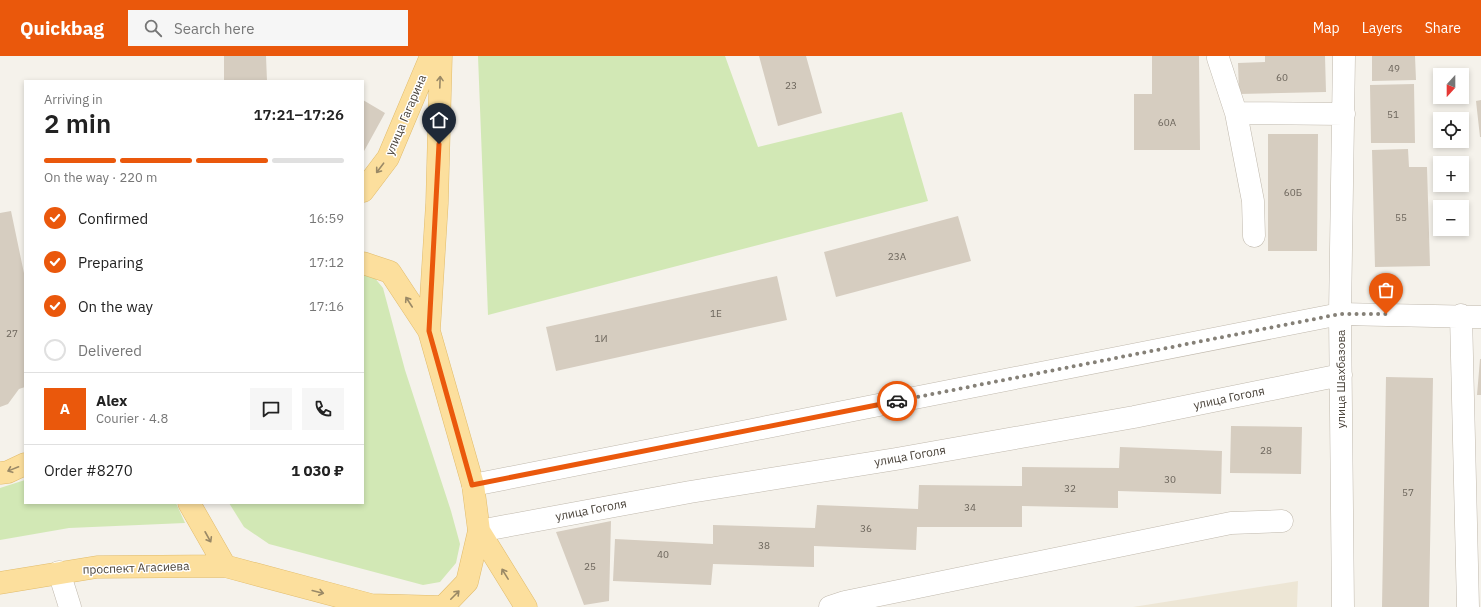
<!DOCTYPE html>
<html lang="en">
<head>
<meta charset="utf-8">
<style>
  body { margin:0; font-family:"IBM Plex Sans",sans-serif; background:#f6f6f6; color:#222; height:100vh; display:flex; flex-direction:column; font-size:15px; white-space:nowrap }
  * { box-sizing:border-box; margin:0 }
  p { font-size:13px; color:#767676 }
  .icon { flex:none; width:22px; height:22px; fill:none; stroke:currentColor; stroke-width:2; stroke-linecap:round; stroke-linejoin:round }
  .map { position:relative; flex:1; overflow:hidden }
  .sheet { position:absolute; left:24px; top:24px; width:340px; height:424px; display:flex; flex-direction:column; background:#fff; border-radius:0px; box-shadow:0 2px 6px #0003 }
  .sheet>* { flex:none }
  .needle { width:26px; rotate:201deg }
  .buttons { position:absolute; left:1433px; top:12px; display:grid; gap:8px }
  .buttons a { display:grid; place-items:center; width:36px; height:36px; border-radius:0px; background:#fff; box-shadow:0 2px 6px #0003; font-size:20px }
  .pin { position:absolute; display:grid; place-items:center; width:34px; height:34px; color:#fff; margin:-41px -17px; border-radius:50% 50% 50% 0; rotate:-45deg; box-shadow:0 0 4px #0007 }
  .pin .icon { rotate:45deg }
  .courier { position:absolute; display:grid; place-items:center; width:40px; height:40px; margin:-20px; border:3px solid #ea580c; border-radius:50%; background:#fff; color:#222; box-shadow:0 1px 5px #0007 }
  .summary em { font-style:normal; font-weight:600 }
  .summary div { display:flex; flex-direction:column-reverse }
  .summary { display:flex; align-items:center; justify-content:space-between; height:68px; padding:0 20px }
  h1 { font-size:26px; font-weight:600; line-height:30px }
  .bar { display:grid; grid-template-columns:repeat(4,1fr); gap:6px 4px; align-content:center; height:48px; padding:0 20px }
  .bar i { height:5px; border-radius:3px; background:#e0e0e0 }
  .bar .on { background:#ea580c }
  .bar p { grid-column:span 4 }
  .line { display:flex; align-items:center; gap:10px; padding:0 20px; border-top:1px solid #e0e0e0 }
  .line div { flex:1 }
  .round { display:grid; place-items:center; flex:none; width:42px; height:42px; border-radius:0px; background:#f6f6f6 }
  ol { padding:0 20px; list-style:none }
  li { display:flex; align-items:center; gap:12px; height:44px }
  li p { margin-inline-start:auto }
  li .icon { padding:4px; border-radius:50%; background:#ea580c; color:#fff; stroke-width:4 }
  li:last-child { color:#767676 }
  li i { width:22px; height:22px; border:2px solid #e0e0e0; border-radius:50% }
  header { display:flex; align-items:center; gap:24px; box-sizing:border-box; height:56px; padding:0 20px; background:#ea580c; color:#fff }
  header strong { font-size:19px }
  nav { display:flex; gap:22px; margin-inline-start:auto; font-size:14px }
  .search { width:280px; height:36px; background:#f6f6f6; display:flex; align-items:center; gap:10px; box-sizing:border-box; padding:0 14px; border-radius:0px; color:#767676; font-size:15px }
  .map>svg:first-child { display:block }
  .education { fill:#ede6d5 }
  .green { fill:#d2e8b5 }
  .building { fill:#d6cdc0 }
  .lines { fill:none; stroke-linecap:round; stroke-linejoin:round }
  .minor-casing { stroke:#c0b9ad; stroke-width:23 }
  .major-casing { stroke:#e1bc6c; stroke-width:23 }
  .minor { stroke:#fff; stroke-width:22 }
  .major { stroke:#fcdf9d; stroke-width:22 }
  .oneway { stroke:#9a8966 }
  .done { stroke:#858077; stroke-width:4; stroke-dasharray:0 7.2 }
  .route { stroke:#ea580c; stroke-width:5 }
  .labels { text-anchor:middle; stroke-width:3; stroke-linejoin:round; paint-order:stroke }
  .number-label { font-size:10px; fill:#6c655b }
  .street-label { font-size:12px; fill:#494239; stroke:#fff }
</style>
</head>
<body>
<header>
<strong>Quickbag</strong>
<div class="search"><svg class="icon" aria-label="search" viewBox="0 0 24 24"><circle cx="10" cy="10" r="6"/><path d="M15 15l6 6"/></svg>Search here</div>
<nav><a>Map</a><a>Layers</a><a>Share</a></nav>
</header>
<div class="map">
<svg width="1481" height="551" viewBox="0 0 1481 551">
  <rect width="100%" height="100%" fill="#f5f2eb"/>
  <path class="education" d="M1298 525 1297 551H1133Z"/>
  <path class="green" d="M478 0H725L758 91 902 56 928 145 488 259Z
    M363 216 374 221 383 232 405 314 451 455 460 488 456 507 440 526 423 529 269 488 244 471 229 447H363Z
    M25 424V447H176L185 467 69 472 0 484V432Z"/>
  <path class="building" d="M224 0H266L267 25H224Z
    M759 0H806L822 57 778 70Z
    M1152 0H1199L1200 94H1134V38H1152Z
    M1265 0H1325L1326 36 1239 38 1238 7 1265 6Z
    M1372 0H1415L1416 24 1372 25Z
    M1414 28 1415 87H1371L1370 29Z
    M363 44 385 57 363 97Z
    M1481 44V81H1480L1476 45Z
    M1268 78H1318L1317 195H1268Z
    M1408 93 1409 111H1427L1430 210 1375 211 1372 94Z
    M11 155 25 222V331L19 333 8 348 0 351V157Z
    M958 160 971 205 836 241 824 196Z
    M777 220 787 264 556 315 546 271Z
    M1480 303H1481V339H1477Z
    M1386 321 1433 322 1429 551H1382Z
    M1231 370 1302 371 1301 418 1230 417Z
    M1120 391 1222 395 1221 438 1118 435V452L1022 450V471H917L916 494 814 490V511L713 508 711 529 613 525 615 483 713 488V469L815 472 817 449 918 453 919 429 1022 430V411L1119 412Z
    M611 465 609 545 584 549 556 476Z"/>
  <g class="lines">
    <g class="minor-casing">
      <path id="minor" d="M1218 2 1236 57 1253 145 1254 180
        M1236 57 1344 58
        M1461 259 1468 551
        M473 429 1340 258 1481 261
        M479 475 690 436 896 403 1134 361 1341 319
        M59 516 70 551
        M830 551 845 546 1231 467 1282 465
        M1343 551 1340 258 1344 0"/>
    </g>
    <g class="major-casing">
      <path id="major" d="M363 135 388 102 431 0
        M429 275 437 147 441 0
        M0 417 8 416 25 408
        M189 447 225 510 371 549 443 551 467 526 479 475 473 429 429 275 390 216 363 207
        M479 475 526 551
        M0 527 97 511 225 510"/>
    </g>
    <use href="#minor" class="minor"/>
    <use href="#major" class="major"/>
  </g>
  <defs><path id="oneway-shaft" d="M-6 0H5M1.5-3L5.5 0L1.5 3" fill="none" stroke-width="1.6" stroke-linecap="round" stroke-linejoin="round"/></defs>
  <g class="oneway">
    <use href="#oneway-shaft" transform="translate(440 26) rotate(-88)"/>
    <use href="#oneway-shaft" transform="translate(380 112) rotate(127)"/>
    <use href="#oneway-shaft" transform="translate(409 246) rotate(-123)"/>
    <use href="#oneway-shaft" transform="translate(13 413) rotate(158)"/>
    <use href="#oneway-shaft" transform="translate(208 481) rotate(61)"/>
    <use href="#oneway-shaft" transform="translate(505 518) rotate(-122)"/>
    <use href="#oneway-shaft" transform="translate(318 536) rotate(14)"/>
    <use href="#oneway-shaft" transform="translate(455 539) rotate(-45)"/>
  </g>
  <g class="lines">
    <path class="done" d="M897 345 1340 258H1386"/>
    <path class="route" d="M439 88 429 275 472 429 897 345"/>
  </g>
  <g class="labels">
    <g class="number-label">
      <text x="1394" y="16">49</text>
      <text x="1282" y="25">60</text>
      <text x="791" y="33">23</text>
      <text x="1393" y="62">51</text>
      <text x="1167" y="70">60А</text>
      <text x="1293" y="140">60Б</text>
      <text x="1401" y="165">55</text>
      <text x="897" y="204">23А</text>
      <text x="716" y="261">1Е</text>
      <text x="12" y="281">27</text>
      <text x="601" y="286">1И</text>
      <text x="1266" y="398">28</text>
      <text x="1170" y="427">30</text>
      <text x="1070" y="436">32</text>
      <text x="1408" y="440">57</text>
      <text x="970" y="455">34</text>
      <text x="866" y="476">36</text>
      <text x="764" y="493">38</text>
      <text x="663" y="502">40</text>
      <text x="590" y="514">25</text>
    </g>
    <g class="street-label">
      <text transform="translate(406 59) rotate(-67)" y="4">улица Гагарина</text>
      <text transform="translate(1341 323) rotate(-90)" y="4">улица Шахбазова</text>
      <text transform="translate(1229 342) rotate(-12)" y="4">улица Гоголя</text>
      <text transform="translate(910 400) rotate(-10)" y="4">улица Гоголя</text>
      <text transform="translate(591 454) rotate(-11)" y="4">улица Гоголя</text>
      <text transform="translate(136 512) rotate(-2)" y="4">проспект Агасиева</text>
    </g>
  </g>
</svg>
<div class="buttons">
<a><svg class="needle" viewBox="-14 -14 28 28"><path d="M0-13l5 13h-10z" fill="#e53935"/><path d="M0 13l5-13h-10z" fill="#767676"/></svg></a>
<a><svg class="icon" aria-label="locate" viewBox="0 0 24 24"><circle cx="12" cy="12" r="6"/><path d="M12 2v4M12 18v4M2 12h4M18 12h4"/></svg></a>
<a>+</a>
<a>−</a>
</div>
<div class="pin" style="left:1386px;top:258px;background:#ea580c"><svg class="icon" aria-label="bag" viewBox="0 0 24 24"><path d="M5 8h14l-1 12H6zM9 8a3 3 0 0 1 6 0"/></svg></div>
<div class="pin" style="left:439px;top:88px;background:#1f2937"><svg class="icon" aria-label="home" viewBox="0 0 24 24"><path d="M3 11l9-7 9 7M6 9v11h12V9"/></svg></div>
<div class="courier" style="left:897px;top:345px"><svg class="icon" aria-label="car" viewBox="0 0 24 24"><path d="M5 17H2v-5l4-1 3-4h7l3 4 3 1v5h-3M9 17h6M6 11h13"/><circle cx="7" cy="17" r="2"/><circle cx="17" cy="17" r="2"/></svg></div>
<section class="sheet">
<div class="summary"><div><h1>2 min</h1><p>Arriving in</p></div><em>17:21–17:26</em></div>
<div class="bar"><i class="on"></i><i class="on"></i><i class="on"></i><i></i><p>On the way · 220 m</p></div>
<ol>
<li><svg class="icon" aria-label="check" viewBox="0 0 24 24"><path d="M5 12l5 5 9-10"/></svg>Confirmed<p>16:59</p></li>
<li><svg class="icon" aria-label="check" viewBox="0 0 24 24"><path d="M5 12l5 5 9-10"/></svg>Preparing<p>17:12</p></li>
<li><svg class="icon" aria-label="check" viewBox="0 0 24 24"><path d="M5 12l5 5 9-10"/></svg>On the way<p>17:16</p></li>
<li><i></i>Delivered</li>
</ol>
<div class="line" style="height:72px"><b class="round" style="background:#ea580c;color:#fff">A</b><div><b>Alex</b><p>Courier · 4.8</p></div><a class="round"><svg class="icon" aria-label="chat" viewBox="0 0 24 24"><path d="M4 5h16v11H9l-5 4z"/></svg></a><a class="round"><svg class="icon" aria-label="phone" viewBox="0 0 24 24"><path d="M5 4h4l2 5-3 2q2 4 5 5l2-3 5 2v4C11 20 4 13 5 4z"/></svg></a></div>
<div class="line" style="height:52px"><div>Order #8270</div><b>1 030 ₽</b></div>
</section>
</div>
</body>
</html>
